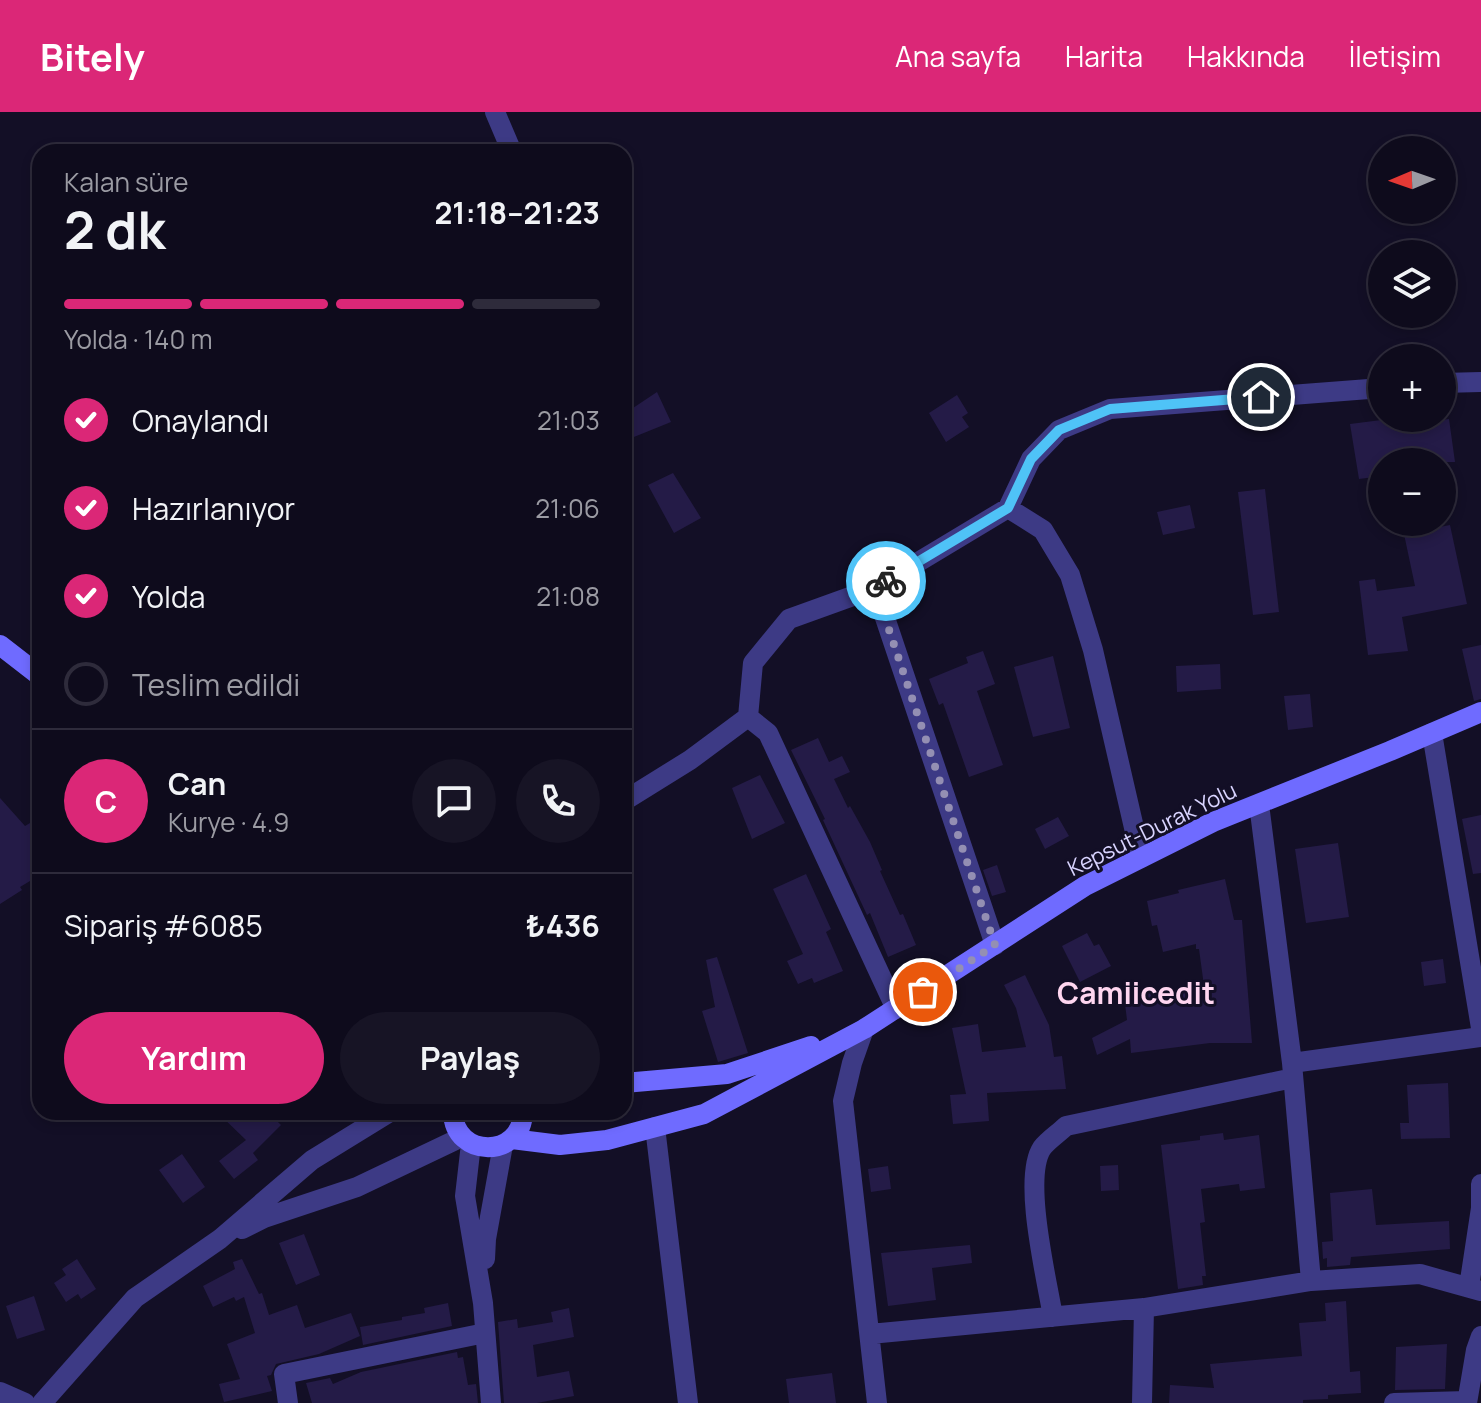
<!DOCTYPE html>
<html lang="tr">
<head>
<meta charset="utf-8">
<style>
  body { margin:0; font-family:Manrope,sans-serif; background:#171425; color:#f1f3f6; height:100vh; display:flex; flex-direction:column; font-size:30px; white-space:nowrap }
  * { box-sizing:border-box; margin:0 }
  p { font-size:26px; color:#9b9ba3 }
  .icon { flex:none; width:44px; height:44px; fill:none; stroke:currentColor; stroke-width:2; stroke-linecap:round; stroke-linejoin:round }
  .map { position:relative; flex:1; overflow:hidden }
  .drawer { position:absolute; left:32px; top:32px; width:600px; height:976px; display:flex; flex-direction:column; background:#0e0b1c; border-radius:24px; box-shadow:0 4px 12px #0003,0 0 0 2px #2e2b3b }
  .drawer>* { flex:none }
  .needle { width:52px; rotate:268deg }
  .controls { position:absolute; left:1368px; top:24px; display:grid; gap:16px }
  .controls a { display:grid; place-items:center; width:88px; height:88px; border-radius:50%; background:#0e0b1c; box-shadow:0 4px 12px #0003,0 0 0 2px #2e2b3b; font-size:40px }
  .pin { position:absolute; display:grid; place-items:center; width:68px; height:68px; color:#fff; margin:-34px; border:4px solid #fff; border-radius:50%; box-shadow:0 2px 8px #0007 }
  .courier { position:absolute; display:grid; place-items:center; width:80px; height:80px; margin:-40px; border:6px solid #4fc3f7; border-radius:50%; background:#fff; color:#222; box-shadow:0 2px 10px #0007 }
  .summary em { font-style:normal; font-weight:700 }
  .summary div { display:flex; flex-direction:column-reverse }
  .summary { display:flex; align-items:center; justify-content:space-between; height:136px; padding:0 32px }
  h1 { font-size:52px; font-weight:700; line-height:60px }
  .bar { display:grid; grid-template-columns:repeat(4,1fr); gap:12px 8px; align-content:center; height:96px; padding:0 32px }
  .bar i { height:10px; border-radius:6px; background:#2e2b3b }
  .bar .selected { background:#db2777 }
  .bar p { grid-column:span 4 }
  .line { display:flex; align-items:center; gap:20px; padding:0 32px; border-top:2px solid #2e2b3b }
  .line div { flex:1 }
  .round { display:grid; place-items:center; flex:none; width:84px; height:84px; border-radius:42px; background:#171425 }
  ol { padding:0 32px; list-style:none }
  li { display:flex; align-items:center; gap:24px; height:88px }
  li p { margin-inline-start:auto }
  li .icon { padding:8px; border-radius:50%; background:#db2777; color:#fff; stroke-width:4 }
  li:last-child { color:#9b9ba3 }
  li i { width:44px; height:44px; border:4px solid #2e2b3b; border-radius:50% }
  .cta { display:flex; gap:16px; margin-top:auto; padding:16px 32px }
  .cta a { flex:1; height:92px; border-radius:48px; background:#db2777; color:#fff; font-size:32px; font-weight:700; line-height:92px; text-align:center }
  .cta a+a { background:#171425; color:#f1f3f6 }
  header { display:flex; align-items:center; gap:48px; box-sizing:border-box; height:112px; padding:0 40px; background:#db2777; color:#fff }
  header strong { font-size:38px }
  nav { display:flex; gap:44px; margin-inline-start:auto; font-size:28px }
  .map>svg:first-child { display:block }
  .building { fill:#241b47 }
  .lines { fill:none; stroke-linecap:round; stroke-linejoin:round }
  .minor { stroke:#3d3a85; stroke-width:20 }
  .tertiary { stroke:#3d3a85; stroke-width:20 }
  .secondary { stroke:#6f6bff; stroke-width:20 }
  .done { stroke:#948fb3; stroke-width:8; stroke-dasharray:0 14.4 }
  .route { stroke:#4fc3f7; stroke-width:10 }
  .labels { text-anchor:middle; stroke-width:6; stroke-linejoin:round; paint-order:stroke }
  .street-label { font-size:22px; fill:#d9d4ff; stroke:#130f26 }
  .district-label { font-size:30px; font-weight:bold; fill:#ffd6f0; stroke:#130f26 }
</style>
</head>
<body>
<header>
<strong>Bitely</strong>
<nav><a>Ana sayfa</a><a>Harita</a><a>Hakkında</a><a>İletişim</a></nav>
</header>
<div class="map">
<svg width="1481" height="1291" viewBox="0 0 1481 1291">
  <rect width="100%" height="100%" fill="#130f26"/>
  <path class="building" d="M657 280 671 310 624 329V302Z
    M957 283 968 301 962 305 969 315 946 330 929 301Z
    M1397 306H1434V309L1449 307 1455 350H1382V364L1359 367 1350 312Z
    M673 361 701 406 674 421 648 373Z
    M1265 377 1279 500 1253 503 1238 380Z
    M1190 393 1195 416 1163 423 1157 400Z
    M1450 413 1467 492 1402 505 1408 539 1368 543 1359 469 1375 467 1377 479 1415 474 1404 422Z
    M1481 533V587L1474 589 1462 537Z
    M983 539 995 572 977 579 1003 653 969 665 943 591 939 593 929 567 968 551 966 545Z
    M1053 544 1070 616 1033 625 1014 555Z
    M1220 552 1221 577 1177 580 1176 554Z
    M1310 582 1313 615 1288 618 1284 584Z
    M818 626 829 650 842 644 850 660 834 667 848 696 850 694 870 730 882 758 880 759 900 803 903 802 916 833 888 845 870 801 867 803 823 708 825 707 791 638Z
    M760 663 785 711 752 727 732 676Z
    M0 686 25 714 40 705V763L20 775 22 778 0 792Z
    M1481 703V761L1473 762 1462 707Z
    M1058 705 1069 724 1045 737 1035 717Z
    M1338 731 1349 805 1306 811 1295 737Z
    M997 753 1006 780 992 784 983 758Z
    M806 762 831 817 826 820 843 859 814 871 812 866 798 872 787 849 803 842 773 777Z
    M1225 767 1234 808H1242L1252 931H1210L1131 941 1130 927 1097 943 1092 926 1127 908 1124 884 1204 874 1199 837H1196V832L1163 840 1157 813 1152 814 1147 789 1179 781 1178 778Z
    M1087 821 1094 834 1099 832 1111 854 1080 870 1062 834Z
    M717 845 748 941 718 950 702 899 715 895 706 848Z
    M1443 847 1446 871 1424 874 1421 850Z
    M1025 863 1049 913 1054 945 1062 944 1066 977 987 981 989 1009 953 1012 950 983 966 982 952 916 978 912 982 940 1026 935 1016 896 1004 873Z
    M1448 971 1450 1026 1401 1027 1400 1011H1409L1407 973Z
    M217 1000H268L281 1013 253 1041 258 1048 234 1067 219 1049 246 1028Z
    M1223 1021 1224 1028 1259 1023 1265 1076 1240 1079 1239 1072 1201 1077 1205 1110 1200 1111 1206 1164H1202L1203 1173 1178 1177 1161 1033 1200 1028V1024Z
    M182 1042 205 1075 183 1091 159 1058Z
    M1118 1053 1119 1078 1101 1079 1100 1054Z
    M888 1054 891 1077 871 1080 868 1057Z
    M1372 1077 1376 1113 1449 1109 1450 1137 1351 1145 1350 1153 1327 1155V1146L1323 1147 1322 1130 1333 1129 1330 1081Z
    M304 1122 320 1163 296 1173 279 1131Z
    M970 1133 972 1151 932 1156 936 1188 888 1194 881 1141Z
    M77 1147 96 1177 81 1187 78 1182 66 1190 54 1171 66 1163 62 1157Z
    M242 1147 259 1182 262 1181 269 1203 297 1193 305 1216 351 1201 360 1224 319 1242 276 1252 271 1263 267 1264 272 1279 224 1290 219 1272 240 1267 227 1232 255 1221 244 1185 236 1189 234 1185 213 1195 203 1174 235 1157 233 1150Z
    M34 1184 45 1218 17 1227 6 1194Z
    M1346 1189 1350 1260 1360 1259 1361 1281 1328 1283V1287L1303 1288V1291H1169L1170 1273 1214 1276 1210 1252 1302 1244 1299 1211 1326 1209 1325 1191Z
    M448 1191 452 1214 363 1233 360 1215 402 1208V1205L425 1201 424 1196Z
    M569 1196 574 1225 533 1233 537 1265 569 1259 574 1284 537 1291H504L498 1210 517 1207 518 1216 553 1210 551 1200Z
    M1447 1232 1445 1277 1395 1278 1396 1235Z
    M457 1240 458 1246 463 1245 468 1273 476 1272 478 1291H312L306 1271 330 1266 333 1272 361 1260Z
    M832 1261 836 1291H789L786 1267Z"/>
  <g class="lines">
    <path class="minor" d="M1442 271 1481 270
      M1008 396 1043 418 1070 463 1093 538 1141 746
      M875 476 995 833
      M748 605 768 621 896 897
      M1432 621 1481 916
      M624 689 690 648 748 605 753 551 789 507 875 476 1008 396 1031 347 1059 318 1110 297 1382 276
      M1259 692 1292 951 1311 1169
      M864 917 852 951 843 989 877 1291
      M1292 951 1481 925
      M655 1015 688 1291
      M471 1032 465 1084 483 1191 491 1291
      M485 1147 486 1127 503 1033
      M1469 1175 1481 1096V1072
      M1053 1205C1047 1168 1022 1066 1042 1036 1048 1028 1059 1021 1066 1014L1293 966
      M870 1222 1144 1196 1311 1169 1420 1162 1481 1179
      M288 1291 284 1262 485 1221
      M1142 1291 1144 1196
      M1394 1291 1467 1289
      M1467 1291 1476 1238 1481 1224"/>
    <path class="tertiary" d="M495 0 512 40
      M242 1117 264 1106 357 1075 462 1025
      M0 1280 25 1291
      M42 1291 135 1186 220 1127 312 1048 390 1000"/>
    <path class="secondary" d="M0 533 40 564
      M624 971 727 962 811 934
      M453 1000C454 1047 522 1047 523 1000
      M512 1027 560 1033 607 1028 704 1002 864 917 1085 774 1213 710 1390 639 1481 600"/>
  </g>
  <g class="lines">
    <path class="done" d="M886 469 875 476 995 833 923 880"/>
    <path class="route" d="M886 469 1008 396 1031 347 1059 318 1110 297 1261 285"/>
  </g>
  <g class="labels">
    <g class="street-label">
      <text transform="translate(1152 717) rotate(-26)" y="8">Kepsut-Durak Yolu</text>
    </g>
    <g class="district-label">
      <text x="1136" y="892">Camiicedit</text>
    </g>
  </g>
</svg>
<div class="controls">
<a><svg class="needle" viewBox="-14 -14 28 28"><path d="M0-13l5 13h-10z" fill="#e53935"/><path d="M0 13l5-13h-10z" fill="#9b9ba3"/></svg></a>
<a><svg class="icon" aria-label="layers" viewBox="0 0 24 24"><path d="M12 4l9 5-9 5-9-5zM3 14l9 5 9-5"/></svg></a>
<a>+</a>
<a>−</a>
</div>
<div class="pin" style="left:923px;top:880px;background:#ea580c"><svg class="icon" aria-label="bag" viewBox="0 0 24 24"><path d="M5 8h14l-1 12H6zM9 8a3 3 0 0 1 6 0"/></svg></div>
<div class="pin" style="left:1261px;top:285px;background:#1f2937"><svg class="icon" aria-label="home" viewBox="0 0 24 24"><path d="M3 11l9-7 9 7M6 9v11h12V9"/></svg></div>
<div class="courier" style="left:886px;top:469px"><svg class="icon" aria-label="bike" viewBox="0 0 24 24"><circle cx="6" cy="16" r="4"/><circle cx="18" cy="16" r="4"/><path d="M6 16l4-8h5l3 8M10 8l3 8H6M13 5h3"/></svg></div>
<section class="drawer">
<div class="summary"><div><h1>2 dk</h1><p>Kalan süre</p></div><em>21:18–21:23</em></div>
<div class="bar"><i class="selected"></i><i class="selected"></i><i class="selected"></i><i></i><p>Yolda · 140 m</p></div>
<ol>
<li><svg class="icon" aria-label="check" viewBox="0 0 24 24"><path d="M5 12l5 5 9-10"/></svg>Onaylandı<p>21:03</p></li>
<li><svg class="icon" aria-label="check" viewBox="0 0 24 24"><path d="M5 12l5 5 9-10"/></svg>Hazırlanıyor<p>21:06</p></li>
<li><svg class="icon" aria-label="check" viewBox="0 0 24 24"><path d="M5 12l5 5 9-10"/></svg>Yolda<p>21:08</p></li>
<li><i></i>Teslim edildi</li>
</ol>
<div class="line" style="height:144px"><b class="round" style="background:#db2777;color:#fff">C</b><div><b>Can</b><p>Kurye · 4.9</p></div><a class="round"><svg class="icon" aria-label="chat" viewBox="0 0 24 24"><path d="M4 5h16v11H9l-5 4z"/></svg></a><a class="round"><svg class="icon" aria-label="phone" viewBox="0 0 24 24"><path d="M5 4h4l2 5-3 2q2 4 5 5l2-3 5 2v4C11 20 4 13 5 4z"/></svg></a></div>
<div class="line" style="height:104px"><div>Sipariş #6085</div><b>₺436</b></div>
<div class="cta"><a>Yardım</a><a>Paylaş</a></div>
</section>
</div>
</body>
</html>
